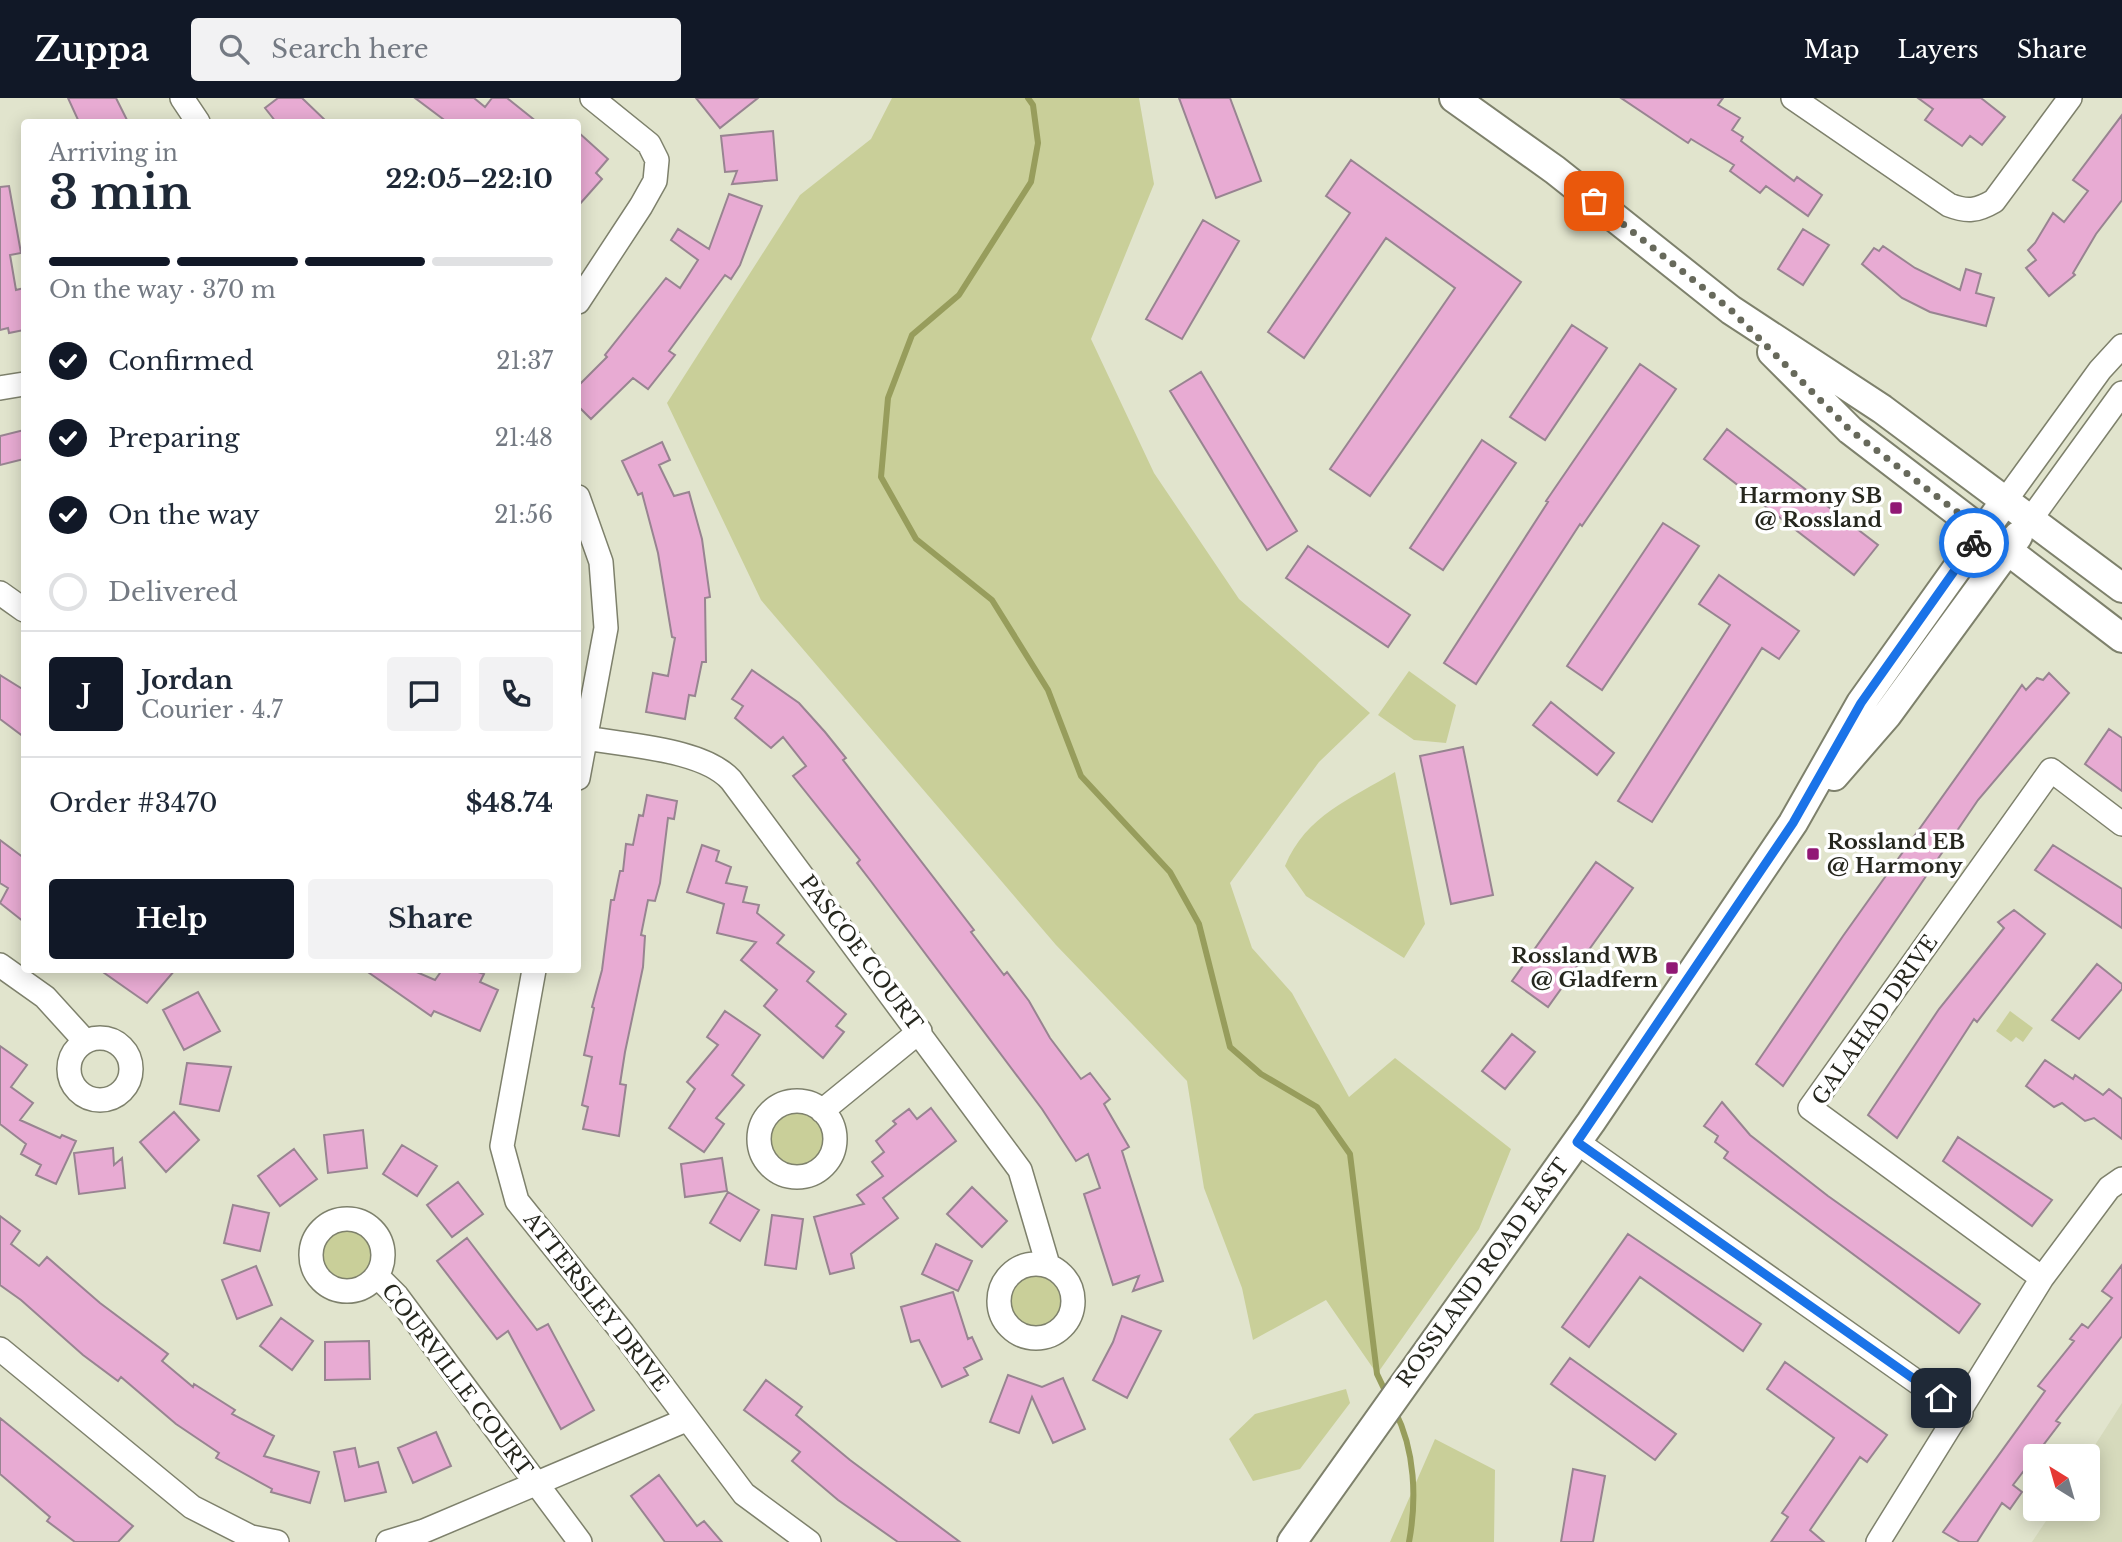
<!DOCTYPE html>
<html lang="en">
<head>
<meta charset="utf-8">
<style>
  body { margin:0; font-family:"Libre Baskerville",serif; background:#f2f2f3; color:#1f2937; height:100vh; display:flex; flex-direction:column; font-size:26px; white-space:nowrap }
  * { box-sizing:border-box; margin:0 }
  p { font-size:23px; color:#747a83 }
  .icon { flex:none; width:38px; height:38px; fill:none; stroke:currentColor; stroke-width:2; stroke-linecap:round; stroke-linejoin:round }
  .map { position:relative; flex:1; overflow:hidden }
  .sheet { position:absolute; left:21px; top:21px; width:560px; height:854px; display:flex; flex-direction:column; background:#fff; border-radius:7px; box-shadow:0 4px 18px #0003 }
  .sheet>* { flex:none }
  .needle { width:46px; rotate:323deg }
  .tools { position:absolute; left:2023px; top:1346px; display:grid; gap:14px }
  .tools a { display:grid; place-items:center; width:77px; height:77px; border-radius:7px; background:#fff; box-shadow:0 4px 18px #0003; font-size:35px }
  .pin { position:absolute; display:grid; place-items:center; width:60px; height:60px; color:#fff; margin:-30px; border-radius:14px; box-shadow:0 4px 10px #0006 }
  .courier { position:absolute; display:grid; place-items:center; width:70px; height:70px; margin:-35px; border:5px solid #1a73e8; border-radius:50%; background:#fff; color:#222; box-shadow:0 2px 9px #0007 }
  .summary em { font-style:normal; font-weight:700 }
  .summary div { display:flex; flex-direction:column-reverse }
  .summary { display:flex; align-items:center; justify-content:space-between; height:119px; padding:0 28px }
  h1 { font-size:46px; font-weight:700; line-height:52px }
  .bar { display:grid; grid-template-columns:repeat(4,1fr); gap:10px 7px; align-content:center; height:84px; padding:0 28px }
  .bar i { height:9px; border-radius:5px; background:#e0e1e3 }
  .bar .selected { background:#111827 }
  .bar p { grid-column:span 4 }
  .line { display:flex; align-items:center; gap:18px; padding:0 28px; border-top:2px solid #e0e1e3 }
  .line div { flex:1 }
  .round { display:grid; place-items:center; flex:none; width:74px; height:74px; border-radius:7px; background:#f2f2f3 }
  ol { padding:0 28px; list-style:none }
  li { display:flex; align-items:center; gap:21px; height:77px }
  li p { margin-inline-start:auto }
  li .icon { padding:7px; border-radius:50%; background:#111827; color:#fff; stroke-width:4 }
  li:last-child { color:#747a83 }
  li i { width:38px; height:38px; border:4px solid #e0e1e3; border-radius:50% }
  .action { display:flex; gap:14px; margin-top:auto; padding:14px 28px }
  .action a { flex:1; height:80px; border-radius:7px; background:#111827; color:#fff; font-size:28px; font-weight:700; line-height:80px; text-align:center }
  .action a+a { background:#f2f2f3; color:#1f2937 }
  header { display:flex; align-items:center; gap:42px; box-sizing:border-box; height:98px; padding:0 35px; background:#111827; color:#fff }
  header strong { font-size:33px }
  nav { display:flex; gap:38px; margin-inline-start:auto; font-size:24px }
  .search { width:490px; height:63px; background:#f2f2f3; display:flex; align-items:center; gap:18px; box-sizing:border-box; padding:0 24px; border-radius:7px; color:#747a83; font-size:26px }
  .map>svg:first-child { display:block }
  .built { fill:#d6dabc }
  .green { fill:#c9cf99 }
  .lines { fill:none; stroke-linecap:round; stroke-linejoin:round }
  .stream { stroke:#979d5c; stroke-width:6 }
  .building { fill:#e8abd3; stroke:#988491; stroke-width:2 }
  .minor-casing { stroke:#7e816c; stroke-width:26 }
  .major-casing { stroke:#7e816c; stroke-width:32 }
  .minor { stroke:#fff; stroke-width:23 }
  .major { stroke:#fff; stroke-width:28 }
  .done { stroke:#67695b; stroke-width:7; stroke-dasharray:0 12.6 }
  .route { stroke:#1a73e8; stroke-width:9 }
  .poi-dot { fill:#911875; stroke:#fff; stroke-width:2.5 }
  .labels { text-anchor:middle; stroke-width:7; stroke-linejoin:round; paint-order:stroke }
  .poi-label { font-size:21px; font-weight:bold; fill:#26271e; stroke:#fff; text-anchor:end }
  .street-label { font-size:21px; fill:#26271e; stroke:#fff }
</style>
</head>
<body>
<header>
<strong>Zuppa</strong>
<div class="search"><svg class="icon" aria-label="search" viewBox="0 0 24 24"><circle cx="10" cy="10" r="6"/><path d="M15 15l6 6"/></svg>Search here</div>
<nav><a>Map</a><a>Layers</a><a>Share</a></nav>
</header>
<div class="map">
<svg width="2122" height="1444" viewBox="0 0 2122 1444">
  <rect width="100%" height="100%" fill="#e1e4cd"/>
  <path class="built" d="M2122 1305V1444H2032L2054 1411 2088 1410V1358Z"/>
  <path class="green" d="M892 0H1139L1154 86 1091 241 1154 375 1239 501 1370 615 1319 664 1230 785 1252 850 1292 895 1349 999 1395 960 1511 1051 1479 1131 1377 1276 1326 1202 1253 1242 1242 1190 1204 1090 1187 983 1056 847 761 502 667 305 800 97 871 41Z
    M1409 573 1456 607 1446 645 1414 642 1378 617Z
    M1395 674 1425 826 1404 860 1306 798 1285 768C1306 717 1351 701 1395 674Z
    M2010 913 2033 930 2023 944 2016 939 2011 944 1996 933Z
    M771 1041a27 27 0 1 1 54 0a27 27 0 1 1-54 0Z
    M320 1157a27 27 0 1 1 54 0a27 27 0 1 1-54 0Z
    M1010 1204a27 27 0 1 1 54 0a27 27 0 1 1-54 0Z
    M1346 1291 1350 1305 1300 1371 1253 1383 1229 1341 1255 1316Z
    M1435 1341 1495 1372 1494 1444H1390Z"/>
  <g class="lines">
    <path class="stream" d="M1028 0 1033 7 1038 45 1031 84 959 197 912 237 888 300 881 379 916 441 992 502 1048 592 1081 678 1170 774 1199 826 1230 949 1261 976 1317 1009 1350 1056 1377 1276 1387 1297
      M1395 1313C1415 1352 1417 1401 1409 1444"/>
  </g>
  <path class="building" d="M68 0H116L128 24H79Z
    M278 0H302L327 24H276L265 10Z
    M415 0H474L485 9 492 0H507L537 24H447Z
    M696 0H758L720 30Z
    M1179 0H1230L1261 83 1216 100Z
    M1621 0H1723L1718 7 1740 20 1732 32 1743 39 1741 43 1794 83 1797 79 1822 97 1808 118 1766 88 1760 95 1730 73 1734 67 1691 41 1688 45Z
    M1918 0H1981L2005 19 1982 47 1970 38 1962 48 1925 22 1933 11Z
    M2122 17V102L2096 136 2073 175 2075 177 2049 198 2026 170 2036 162 2028 152 2035 145 2053 115 2064 124 2088 93 2073 82Z
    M773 33 777 82 732 86 737 73 725 74 721 38Z
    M578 34 608 61 596 75 602 81 578 108Z
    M1351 62 1521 184 1370 398 1330 371 1455 190 1386 140 1304 260 1268 234 1350 115 1326 98Z
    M9 88 21 155 10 157 16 192 24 190V232L9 235 8 230 0 232V89Z
    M729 96 762 108 740 167 731 181 725 177 669 253 675 257 648 291 633 280 591 321 578 308V288L607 259 605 257 666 180 680 190 698 162 671 142 678 131 709 151Z
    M1203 122 1239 143 1182 241 1146 221Z
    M1803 131 1829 147 1803 187 1778 171Z
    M1883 148 1915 170 1960 192 1966 171 1981 176 1976 195 1994 200 1986 228 1930 214 1902 200 1862 166 1874 150 1879 153Z
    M1572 227 1607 250 1545 342 1510 319Z
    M1640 266 1676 291 1582 428 1580 426 1476 586 1444 565 1548 404 1546 403Z
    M1201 274 1297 433 1267 452 1170 293Z
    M1727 331 1878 447 1854 477 1704 361Z
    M24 332V361L0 367V338Z
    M1482 342 1516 365 1443 472 1410 450Z
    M662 344 670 362 659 367 674 398 689 394 702 441 710 499 705 500 706 564H702L695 598 689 597 685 621 646 614 653 575 668 578 675 540 672 539 658 455 642 395 638 397 622 363Z
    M1663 425 1699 448 1602 592 1567 568Z
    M1308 448 1410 517 1388 549 1286 480Z
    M1719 477 1799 533 1779 561 1762 550 1652 724 1618 703 1730 527 1699 506Z
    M752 572 799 605 825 634 846 660 843 662 974 832 971 834 1004 877 1007 874 1029 903 1050 940 1081 981 1090 975 1110 1001 1104 1006 1129 1049 1122 1053 1163 1183 1133 1193 1139 1178 1113 1187 1084 1096 1100 1090 1088 1056 1076 1063 1042 1011 870 782 857 765 860 762 793 678 806 668 783 639 771 650 735 620 743 608 732 601Z
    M2049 575 2069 595 1978 702 1783 988 1756 966 1843 838 2022 587 2026 592 2037 580 2043 582Z
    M0 577 24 592V639L0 621Z
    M1551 604 1614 655 1597 677 1533 627Z
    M2109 631 2122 640V693L2085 666Z
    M1463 649 1493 797 1451 806 1420 658Z
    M647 697 677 703 674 721 668 720 660 785 655 803 648 802 641 837 645 838 643 869 625 954 620 986 626 987 619 1038 583 1031 588 1009 582 1007 592 959 584 957 594 910 592 909 602 872 611 802H614L620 773H623L626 746 633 747 639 717 643 718Z
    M0 742 24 760V824L0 805 8 790 0 785Z
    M702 747 719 753 716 763 731 769 726 785 747 789 743 804 759 807 757 815 784 837 777 845 814 874 807 883 846 916 836 928 844 934 823 960 764 908 777 892 741 862 756 844 717 835 724 806 687 794Z
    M2053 747 2122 791V830L2035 772Z
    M1596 764 1633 790 1548 909 1512 883Z
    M2014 812 2045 836 1977 924 1974 921 1897 1040 1868 1017 1939 911 2004 830 1998 824Z
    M2097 866 2122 886V891L2079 941 2052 922Z
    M100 872H175L147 905Z
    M365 872H412L435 882 442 872H472L484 876 480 884 498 892 480 933 434 913 431 918Z
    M198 894 220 933 184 952 163 912Z
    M725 913 760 937 732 977 744 987 716 1020 724 1026 704 1054 669 1030 695 991 687 984 718 947 707 939Z
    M1512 936 1535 954 1505 991 1482 973Z
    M0 948 27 967 11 989 33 1005 20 1022 60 1040 62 1037 76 1043 56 1086 36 1077 41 1067 21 1056 26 1046 0 1026Z
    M2045 962 2073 981 2075 977 2103 997 2109 991 2122 1001V1041L2094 1020 2085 1023 2062 1005 2054 1009 2026 988Z
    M187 965 231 969 219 1013 180 1006Z
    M1722 1004 1750 1037 1828 1098 1980 1206 1959 1235 1724 1060 1728 1054 1715 1044 1718 1038 1704 1028Z
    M931 1010 956 1043 883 1100 898 1120 851 1156 854 1170 830 1176 814 1119 864 1106 857 1097 883 1078 872 1064 884 1054 876 1043 896 1026 893 1023 909 1011 917 1021Z
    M174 1014 199 1042 166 1074 140 1044Z
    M363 1032 367 1070 328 1075 324 1037Z
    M1958 1039 2052 1102 2032 1128 1943 1063Z
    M402 1047 437 1068 417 1098 383 1076Z
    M113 1050 114 1067 122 1060 125 1090 79 1096 74 1055Z
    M294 1051 317 1081 280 1108 258 1078Z
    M722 1060 727 1093 685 1099 681 1066Z
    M458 1084 483 1116 452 1139 427 1107Z
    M972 1089 1007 1123 982 1149 947 1116Z
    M728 1094 759 1112 740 1143 710 1125Z
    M233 1107 269 1115 260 1153 224 1145Z
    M772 1117 803 1121 796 1171 765 1167Z
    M0 1118 20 1133 11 1146 39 1168 47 1159 100 1205 168 1256 162 1263 193 1289 194 1286 235 1312 232 1316 274 1338 264 1358 319 1374 310 1405 271 1394 272 1391 216 1360 219 1355 176 1326 121 1279 118 1283 83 1257 21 1202 0 1187Z
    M1628 1136 1761 1226 1743 1253 1640 1179 1589 1249 1562 1229Z
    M467 1140 537 1232 548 1226 594 1312 561 1331 508 1233 497 1241 437 1163Z
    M936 1146 972 1163 958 1193 922 1176Z
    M2122 1167V1238L2056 1323 2060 1325 2013 1387 2022 1394 2010 1411 2002 1405 1977 1444H1960L1943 1434 2045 1293 2038 1288 2074 1243 2070 1241 2082 1226 2088 1230 2112 1200 2102 1193Z
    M256 1168 272 1207 237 1221 222 1182Z
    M953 1194 968 1241 972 1239 982 1261 964 1270 968 1277 942 1289 919 1242 911 1244 901 1209Z
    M1122 1218 1161 1233 1127 1300 1093 1282 1113 1244Z
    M281 1220 313 1243 292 1272 260 1248Z
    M369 1243 370 1281 325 1282V1244Z
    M1570 1260 1676 1336 1655 1362 1551 1286Z
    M1785 1264 1887 1337 1867 1364 1860 1359 1810 1432 1824 1444H1771L1788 1419 1782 1415 1834 1340 1767 1291Z
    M1008 1277 1042 1289 1063 1280 1085 1331 1053 1345 1032 1299 1019 1335 990 1324Z
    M766 1282 802 1309 796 1317 850 1362 960 1444H898L838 1402 792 1363 800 1354 744 1312Z
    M0 1320 133 1428 118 1444H75L47 1423 50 1419 0 1376Z
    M436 1334 451 1368 413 1385 398 1350Z
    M355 1350 359 1369 378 1364 386 1394 345 1403 334 1354Z
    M1573 1371 1605 1378 1593 1444H1561Z
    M659 1377 697 1428 704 1423 722 1444H665L631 1398Z"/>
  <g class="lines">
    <g class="minor-casing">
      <path id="minor" d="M182 0 198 24
        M1793 0 1949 107C1967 114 1977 113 1994 103L2070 0
        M578 204 641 108 655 83 657 62 649 46 592 0
        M0 290 24 286
        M578 399 601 464 606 530 578 680
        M2005 403 2100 272 2122 248
        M2030 422 2122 295
        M0 495 24 512
        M587 640C628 648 703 651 731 682L1020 1072 1048 1167
        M0 867 45 899 85 943
        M534 872 502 1048 517 1103 623 1235 744 1396 809 1444
        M69 971a31 31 0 1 1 62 0a31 31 0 1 1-62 0Z
        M759 1041a38 38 0 1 1 76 0a38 38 0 1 1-76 0Z
        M822 1013 920 933
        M1577 1044 1961 1315
        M311 1157a36 36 0 1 1 72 0a36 36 0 1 1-72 0Z
        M999 1203a37 37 0 1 1 74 0a37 37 0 1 1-74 0Z
        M377 1178 397 1198 580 1444
        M2042 1180 1810 1010 2051 672 2122 726
        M0 1251 192 1409 251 1439 277 1444
        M388 1444 424 1433 686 1322
        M1878 1444 2042 1180 2109 1090 2122 1081"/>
    </g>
    <g class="major-casing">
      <path id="major" d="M1454 0 1555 72 1731 212 1882 311 2122 490
        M1772 254 1850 332 2122 540
        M1834 678 1887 617 2018 438
        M1292 1444 1591 1024 1793 725 1861 605 2005 403"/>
    </g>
    <use href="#minor" class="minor"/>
    <use href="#major" class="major"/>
  </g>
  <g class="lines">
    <path class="done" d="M1594 103 1731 212 1850 332 1982 433 1974 445"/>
    <path class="route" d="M1941 1300 1577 1044 1793 725 1861 605 1974 445"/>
  </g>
  <g class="poi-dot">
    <rect x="1889" y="403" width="14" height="14" rx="3.5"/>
    <rect x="1806" y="749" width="14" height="14" rx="3.5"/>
    <rect x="1665" y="863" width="14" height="14" rx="3.5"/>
  </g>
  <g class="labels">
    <g class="poi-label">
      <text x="1882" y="405">Harmony SB<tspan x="1882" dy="24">@ Rossland</tspan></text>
      <text x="1827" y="751" text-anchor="start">Rossland EB<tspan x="1827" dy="24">@ Harmony</tspan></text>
      <text x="1658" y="865">Rossland WB<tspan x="1658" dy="24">@ Gladfern</tspan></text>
    </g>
    <g class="street-label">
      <text transform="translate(861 855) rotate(53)" y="7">PASCOE COURT</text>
      <text transform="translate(1875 922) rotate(-55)" y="7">GALAHAD DRIVE</text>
      <text transform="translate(1483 1175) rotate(-54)" y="7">ROSSLAND ROAD EAST</text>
      <text transform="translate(596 1204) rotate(52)" y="7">ATTERSLEY DRIVE</text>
      <text transform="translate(457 1282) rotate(53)" y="7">COURVILLE COURT</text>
    </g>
  </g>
</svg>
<div class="tools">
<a><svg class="needle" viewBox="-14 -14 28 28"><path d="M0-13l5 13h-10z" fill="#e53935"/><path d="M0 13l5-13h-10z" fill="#747a83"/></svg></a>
</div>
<div class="pin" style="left:1594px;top:103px;background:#ea580c"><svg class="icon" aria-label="bag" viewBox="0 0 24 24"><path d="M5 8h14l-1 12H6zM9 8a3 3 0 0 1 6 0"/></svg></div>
<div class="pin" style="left:1941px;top:1300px;background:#1f2937"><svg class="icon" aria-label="home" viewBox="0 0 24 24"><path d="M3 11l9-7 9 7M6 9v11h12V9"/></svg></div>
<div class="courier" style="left:1974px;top:445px"><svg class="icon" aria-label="bike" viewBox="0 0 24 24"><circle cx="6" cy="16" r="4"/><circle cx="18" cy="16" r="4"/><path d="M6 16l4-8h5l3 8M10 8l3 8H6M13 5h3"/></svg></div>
<section class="sheet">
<div class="summary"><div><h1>3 min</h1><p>Arriving in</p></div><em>22:05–22:10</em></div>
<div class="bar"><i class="selected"></i><i class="selected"></i><i class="selected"></i><i></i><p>On the way · 370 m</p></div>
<ol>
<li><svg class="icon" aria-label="check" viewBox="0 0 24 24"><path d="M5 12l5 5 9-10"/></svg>Confirmed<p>21:37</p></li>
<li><svg class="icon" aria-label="check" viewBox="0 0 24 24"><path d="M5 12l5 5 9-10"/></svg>Preparing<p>21:48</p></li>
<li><svg class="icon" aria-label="check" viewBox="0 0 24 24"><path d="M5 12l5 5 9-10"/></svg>On the way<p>21:56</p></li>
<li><i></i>Delivered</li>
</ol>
<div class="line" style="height:126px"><b class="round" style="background:#111827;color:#fff">J</b><div><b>Jordan</b><p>Courier · 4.7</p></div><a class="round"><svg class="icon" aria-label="chat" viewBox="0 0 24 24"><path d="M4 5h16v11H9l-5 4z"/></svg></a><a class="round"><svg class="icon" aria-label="phone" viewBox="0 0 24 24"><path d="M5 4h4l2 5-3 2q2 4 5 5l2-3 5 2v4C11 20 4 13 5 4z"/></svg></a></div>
<div class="line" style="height:91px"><div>Order #3470</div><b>$48.74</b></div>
<div class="action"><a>Help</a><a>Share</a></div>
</section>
</div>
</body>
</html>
